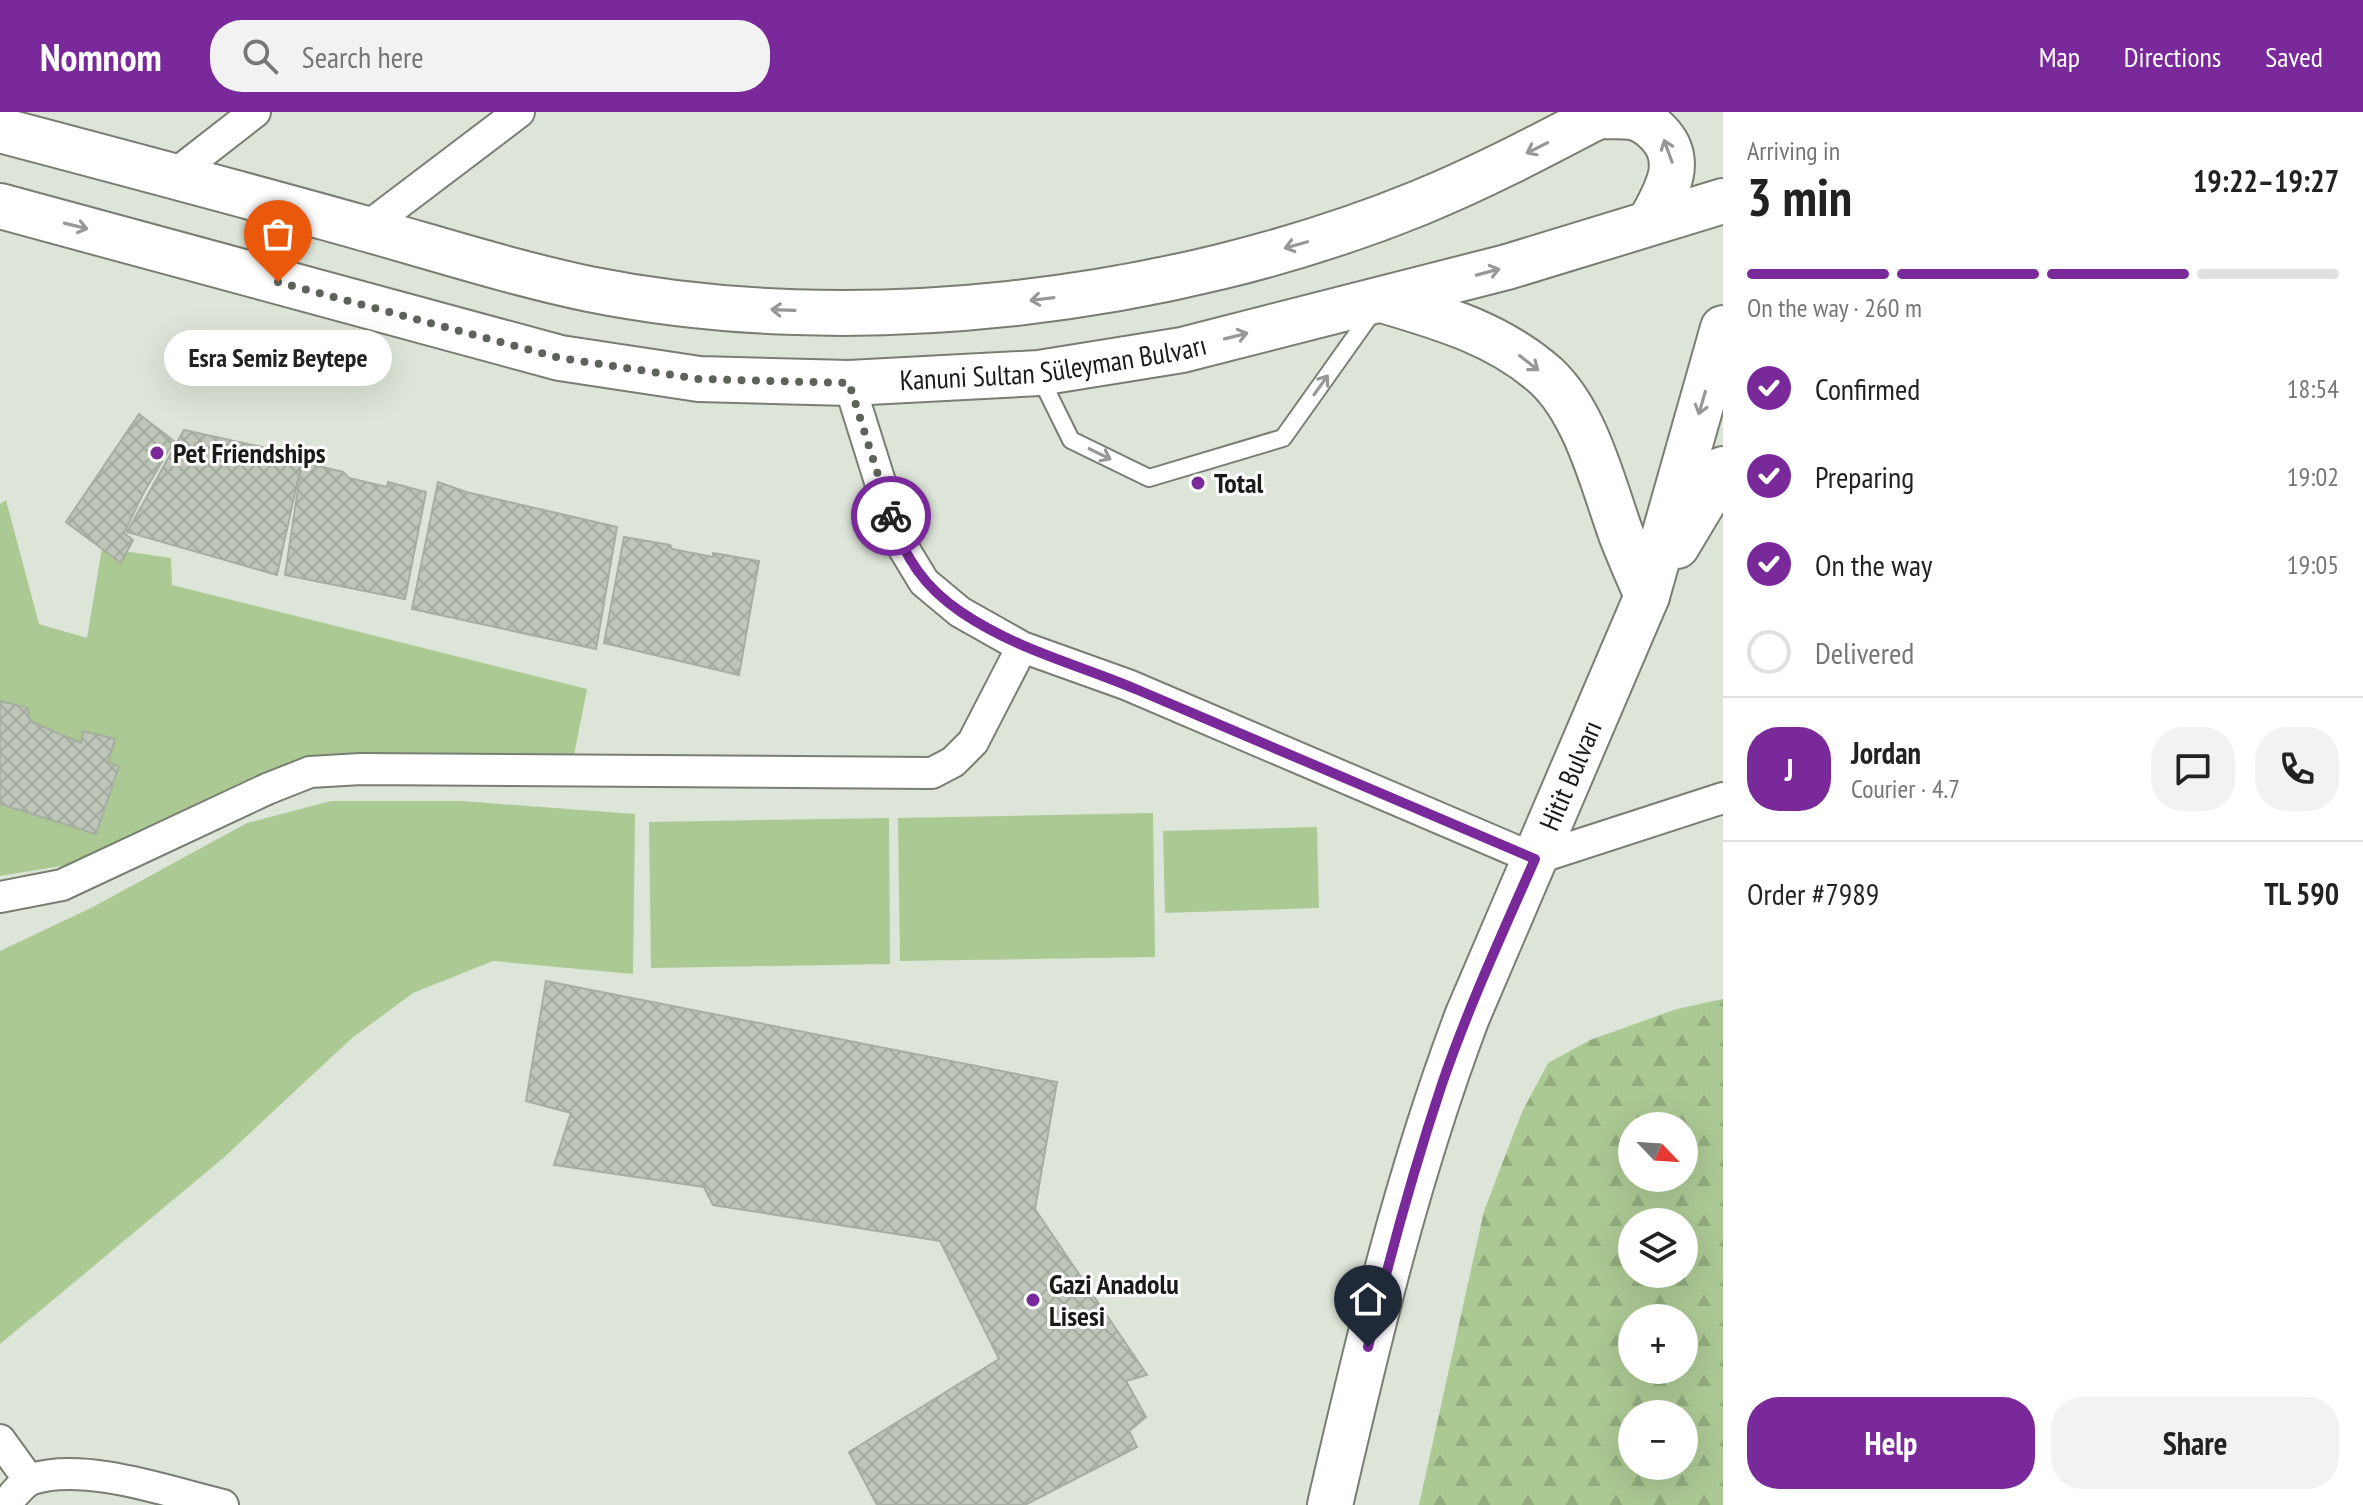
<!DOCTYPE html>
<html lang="en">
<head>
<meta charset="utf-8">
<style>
  body { margin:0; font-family:"PT Sans Narrow",sans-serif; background:#f2f2f2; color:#222; height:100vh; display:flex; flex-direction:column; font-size:30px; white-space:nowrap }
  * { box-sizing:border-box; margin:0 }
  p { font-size:26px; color:#767676 }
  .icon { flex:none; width:44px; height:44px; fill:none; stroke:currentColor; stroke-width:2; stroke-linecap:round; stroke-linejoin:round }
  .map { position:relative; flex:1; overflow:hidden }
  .side { display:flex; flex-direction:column; background:#fff; width:640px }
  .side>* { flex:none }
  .needle { width:52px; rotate:115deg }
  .fabs { position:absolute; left:1618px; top:1000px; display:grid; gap:16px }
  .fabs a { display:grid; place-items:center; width:80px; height:80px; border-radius:50%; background:#fff; box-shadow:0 8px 32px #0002; font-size:40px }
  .pin { position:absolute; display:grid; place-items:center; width:68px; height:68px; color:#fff; margin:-82px -34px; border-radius:50% 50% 50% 0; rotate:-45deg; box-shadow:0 0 8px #0007 }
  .pin .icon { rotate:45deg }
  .courier { position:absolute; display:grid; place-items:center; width:80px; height:80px; margin:-40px; border:6px solid #79299a; border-radius:50%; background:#fff; color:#222; box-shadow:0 2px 10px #0007 }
  .bubble { position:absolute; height:56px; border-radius:28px; background:#fff; box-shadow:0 8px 32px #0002; font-size:26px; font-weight:600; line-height:56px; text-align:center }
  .headline em { font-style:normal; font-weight:600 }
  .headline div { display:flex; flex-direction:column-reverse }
  .headline { display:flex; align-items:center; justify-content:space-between; height:136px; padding:0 24px }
  h1 { font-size:52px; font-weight:600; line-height:60px }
  .bar { display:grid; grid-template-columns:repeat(4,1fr); gap:12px 8px; align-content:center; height:96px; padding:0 24px }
  .bar i { height:10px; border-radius:6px; background:#e0e0e0 }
  .bar .on { background:#79299a }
  .bar p { grid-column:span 4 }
  .line { display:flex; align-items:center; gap:20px; padding:0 24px; border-top:2px solid #e0e0e0 }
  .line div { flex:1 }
  .round { display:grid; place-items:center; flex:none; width:84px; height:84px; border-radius:32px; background:#f2f2f2 }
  ol { padding:0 24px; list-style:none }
  li { display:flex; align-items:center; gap:24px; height:88px }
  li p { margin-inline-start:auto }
  li .icon { padding:8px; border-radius:50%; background:#79299a; color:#fff; stroke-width:4 }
  li:last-child { color:#767676 }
  li i { width:44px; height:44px; border:4px solid #e0e0e0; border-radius:50% }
  .action { display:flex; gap:16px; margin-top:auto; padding:16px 24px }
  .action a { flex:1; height:92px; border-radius:32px; background:#79299a; color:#fff; font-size:32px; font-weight:600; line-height:92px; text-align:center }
  .action a+a { background:#f2f2f2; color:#222 }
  header { display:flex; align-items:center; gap:48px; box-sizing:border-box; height:112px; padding:0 40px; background:#79299a; color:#fff }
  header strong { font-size:38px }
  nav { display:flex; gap:44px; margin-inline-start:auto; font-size:28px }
  .search { width:560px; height:72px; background:#f2f2f2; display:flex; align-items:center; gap:20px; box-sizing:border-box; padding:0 28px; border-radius:32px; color:#767676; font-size:30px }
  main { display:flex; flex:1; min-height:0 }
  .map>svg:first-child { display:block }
  .forest { fill:url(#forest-firs); fill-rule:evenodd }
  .park { fill:#abc993 }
  .building { fill:url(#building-cross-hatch); stroke:#a6ada1; stroke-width:2 }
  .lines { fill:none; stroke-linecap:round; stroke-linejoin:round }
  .service-casing { stroke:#787e72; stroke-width:20 }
  .minor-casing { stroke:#787e72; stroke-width:34 }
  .secondary-casing { stroke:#787e72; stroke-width:48 }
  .primary-casing { stroke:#787e72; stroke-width:48 }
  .service { stroke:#fff; stroke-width:16 }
  .minor { stroke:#fff; stroke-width:30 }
  .secondary { stroke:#fff; stroke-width:44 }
  .primary { stroke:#fff; stroke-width:44 }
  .oneway { stroke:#979896 }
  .done { stroke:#5d625a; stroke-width:8; stroke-dasharray:0 14.4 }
  .route { stroke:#79299a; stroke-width:10 }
  .poi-dot { fill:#79299a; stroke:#fff; stroke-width:3 }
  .labels { text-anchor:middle; stroke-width:6; stroke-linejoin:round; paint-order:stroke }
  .street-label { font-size:28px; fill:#181b16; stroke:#fff }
  .poi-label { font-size:28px; font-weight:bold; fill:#181b16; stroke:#fff; text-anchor:start }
</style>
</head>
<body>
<header>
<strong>Nomnom</strong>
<div class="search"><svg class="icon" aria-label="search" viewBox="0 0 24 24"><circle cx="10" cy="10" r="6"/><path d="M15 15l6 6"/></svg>Search here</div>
<nav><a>Map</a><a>Directions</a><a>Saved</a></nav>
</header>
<main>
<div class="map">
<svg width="1723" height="1393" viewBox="0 0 1723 1393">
  <defs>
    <pattern id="forest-firs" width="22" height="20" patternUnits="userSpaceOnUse" patternTransform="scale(2)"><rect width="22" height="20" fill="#abc993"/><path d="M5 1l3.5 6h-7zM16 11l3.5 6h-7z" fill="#92ac7e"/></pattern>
    <pattern id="building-cross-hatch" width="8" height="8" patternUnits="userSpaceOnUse" patternTransform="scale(2)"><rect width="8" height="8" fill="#bec6b9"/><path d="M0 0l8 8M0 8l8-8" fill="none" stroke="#a3aa9e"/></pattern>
  </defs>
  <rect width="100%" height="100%" fill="#dde5d8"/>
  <path class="forest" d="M1723 887V1393H1419L1484 1099 1522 1000 1548 951 1590 928 1677 897ZM1632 1014H1684V1066H1632ZM1632 1110H1684V1162H1632ZM1632 1206H1684V1258H1632ZM1632 1302H1684V1354H1632Z"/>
  <path class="park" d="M6 388 39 512 87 526 102 436 171 446 172 473 587 577 573 648 312 651 244 669 74 752 0 764V392Z
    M331 689H461L635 702 633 862 493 849 413 881 352 926 221 1048 0 1232V839L93 795 247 711Z
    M1153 701 1155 845 900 849 898 706Z
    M889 706 890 852 651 856 649 710Z
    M1317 715 1319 796 1165 801 1163 719Z"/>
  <path class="building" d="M139 302 174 329 143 382 124 421 133 428 121 451 66 410Z
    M184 318 303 344 277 463 127 420Z
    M302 350 343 360 349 366 387 375 388 370 426 380 405 487 285 463Z
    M438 370 466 380 617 415 596 537 412 497Z
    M624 425 670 433 672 437 713 445V441L759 449 739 563 604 531Z
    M0 589 28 596 30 609 81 631 83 619 115 627 108 650 119 654 96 722 0 692Z
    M546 869 1057 970 1035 1097 1147 1263 1126 1269 1146 1305 1129 1319 1137 1335 1025 1393H877L849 1340 999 1247 940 1129 713 1093 704 1075 554 1053 571 1001 526 989Z"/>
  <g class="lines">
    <g class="service-casing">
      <path id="service" d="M1039 263 1071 328 1149 366 1283 326 1374 198"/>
    </g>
    <g class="minor-casing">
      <path id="minor" d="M174 63 255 0
        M366 116 519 0
        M849 271 898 427 924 470 960 500 1022 535 1128 573 1535 747 1723 686
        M0 785 62 773 267 677 310 660 361 657 932 661 953 650 973 630 1022 535
        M0 1328 29 1368
        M5 1393C12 1385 22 1371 32 1367 85 1350 169 1380 223 1393"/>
    </g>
    <g class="secondary-casing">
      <g id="secondary">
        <path d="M1677 434 1723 357"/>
        <path id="s1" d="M1330 1393C1368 1228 1407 1064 1467 905L1647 484 1723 216"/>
      </g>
    </g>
    <g class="primary-casing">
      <g id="primary">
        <path d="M1598 4C1610 5 1625 3 1636 6 1645 9 1655 17 1661 24 1685 52 1664 83 1650 110"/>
        <path d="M0 18C121 50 242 82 363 116 438 137 513 161 589 177 852 230 1171 192 1419 91 1483 65 1545 32 1606 0"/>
        <path id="s2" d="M0 94 560 246 699 267 849 271 1039 261 1182 238 1507 155 1723 89"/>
        <path d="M1382 188C1440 205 1499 222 1546 264 1586 301 1603 372 1621 422 1629 443 1638 463 1647 484"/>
      </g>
    </g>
    <use href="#service" class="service"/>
    <use href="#minor" class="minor"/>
    <use href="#secondary" class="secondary"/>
    <use href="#primary" class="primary"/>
  </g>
  <defs><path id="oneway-shaft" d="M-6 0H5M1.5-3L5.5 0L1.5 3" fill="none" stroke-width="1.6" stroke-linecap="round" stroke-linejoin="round" transform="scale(2)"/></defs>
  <g class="oneway">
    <use href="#oneway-shaft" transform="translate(1537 36) rotate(153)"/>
    <use href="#oneway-shaft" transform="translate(1668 39) rotate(-110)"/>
    <use href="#oneway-shaft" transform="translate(76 114) rotate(14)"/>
    <use href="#oneway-shaft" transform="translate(1296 133) rotate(164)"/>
    <use href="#oneway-shaft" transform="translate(1488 160) rotate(-15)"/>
    <use href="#oneway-shaft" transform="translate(1042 187) rotate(173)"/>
    <use href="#oneway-shaft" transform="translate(783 198) rotate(-178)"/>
    <use href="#oneway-shaft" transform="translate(1236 224) rotate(-14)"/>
    <use href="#oneway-shaft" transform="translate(1529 251) rotate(38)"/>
    <use href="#oneway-shaft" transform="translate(1321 273) rotate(-54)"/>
    <use href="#oneway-shaft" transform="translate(1702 291) rotate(106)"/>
    <use href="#oneway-shaft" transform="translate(1100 342) rotate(26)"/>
  </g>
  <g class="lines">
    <path class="done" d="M278 170 560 246 699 267 849 271 891 404"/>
    <path class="route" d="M891 404C905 446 924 475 961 500 1017 538 1077 552 1138 578 1270 634 1402 691 1535 747 1502 822 1468 896 1442 972 1413 1059 1389 1147 1368 1235"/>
  </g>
  <g class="poi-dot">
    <circle cx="157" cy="341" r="8"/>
    <circle cx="1198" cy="371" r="8"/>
    <circle cx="1033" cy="1188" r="8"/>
  </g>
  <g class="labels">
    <g class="street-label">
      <text dy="10" stroke="none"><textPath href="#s2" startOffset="1076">Kanuni Sultan Süleyman Bulvarı</textPath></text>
      <text dy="10" stroke="none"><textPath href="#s1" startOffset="770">Hitit Bulvarı</textPath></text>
    </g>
    <g class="poi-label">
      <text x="173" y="351">Pet Friendships</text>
      <text x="1214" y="381">Total</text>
      <text x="1049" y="1182">Gazi Anadolu<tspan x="1049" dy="32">Lisesi</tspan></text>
    </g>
  </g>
</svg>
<div class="fabs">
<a><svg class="needle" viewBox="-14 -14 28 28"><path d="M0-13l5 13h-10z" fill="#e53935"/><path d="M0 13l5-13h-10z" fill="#767676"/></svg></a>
<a><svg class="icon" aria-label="layers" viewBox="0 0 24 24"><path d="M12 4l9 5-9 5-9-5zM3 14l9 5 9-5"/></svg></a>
<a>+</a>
<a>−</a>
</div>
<div class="pin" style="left:278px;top:170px;background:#ea580c"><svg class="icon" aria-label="bag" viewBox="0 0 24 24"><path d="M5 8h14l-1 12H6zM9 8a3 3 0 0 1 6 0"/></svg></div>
<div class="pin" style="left:1368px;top:1235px;background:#1f2937"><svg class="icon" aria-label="home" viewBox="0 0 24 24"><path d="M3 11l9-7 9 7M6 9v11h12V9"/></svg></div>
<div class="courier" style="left:891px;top:404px"><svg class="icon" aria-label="bike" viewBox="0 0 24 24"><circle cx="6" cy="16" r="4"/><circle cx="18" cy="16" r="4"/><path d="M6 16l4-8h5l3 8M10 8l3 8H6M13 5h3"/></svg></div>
<div class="bubble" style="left:164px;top:218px;width:228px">Esra Semiz Beytepe</div>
</div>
<section class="side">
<div class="headline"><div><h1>3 min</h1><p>Arriving in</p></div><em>19:22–19:27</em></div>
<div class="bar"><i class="on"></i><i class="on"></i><i class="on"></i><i></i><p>On the way · 260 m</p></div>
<ol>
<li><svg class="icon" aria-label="check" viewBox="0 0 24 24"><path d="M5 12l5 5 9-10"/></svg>Confirmed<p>18:54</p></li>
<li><svg class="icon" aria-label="check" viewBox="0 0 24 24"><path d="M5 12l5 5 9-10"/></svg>Preparing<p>19:02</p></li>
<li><svg class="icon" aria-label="check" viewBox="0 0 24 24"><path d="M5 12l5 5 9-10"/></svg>On the way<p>19:05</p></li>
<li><i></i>Delivered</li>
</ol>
<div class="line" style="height:144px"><b class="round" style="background:#79299a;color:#fff">J</b><div><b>Jordan</b><p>Courier · 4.7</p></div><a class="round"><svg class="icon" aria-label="chat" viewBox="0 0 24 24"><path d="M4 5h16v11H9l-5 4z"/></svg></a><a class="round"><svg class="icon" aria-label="phone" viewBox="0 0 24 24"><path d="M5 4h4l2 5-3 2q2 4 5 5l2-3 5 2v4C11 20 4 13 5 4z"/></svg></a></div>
<div class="line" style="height:104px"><div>Order #7989</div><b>TL 590</b></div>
<div class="action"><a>Help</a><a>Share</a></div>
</section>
</main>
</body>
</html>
